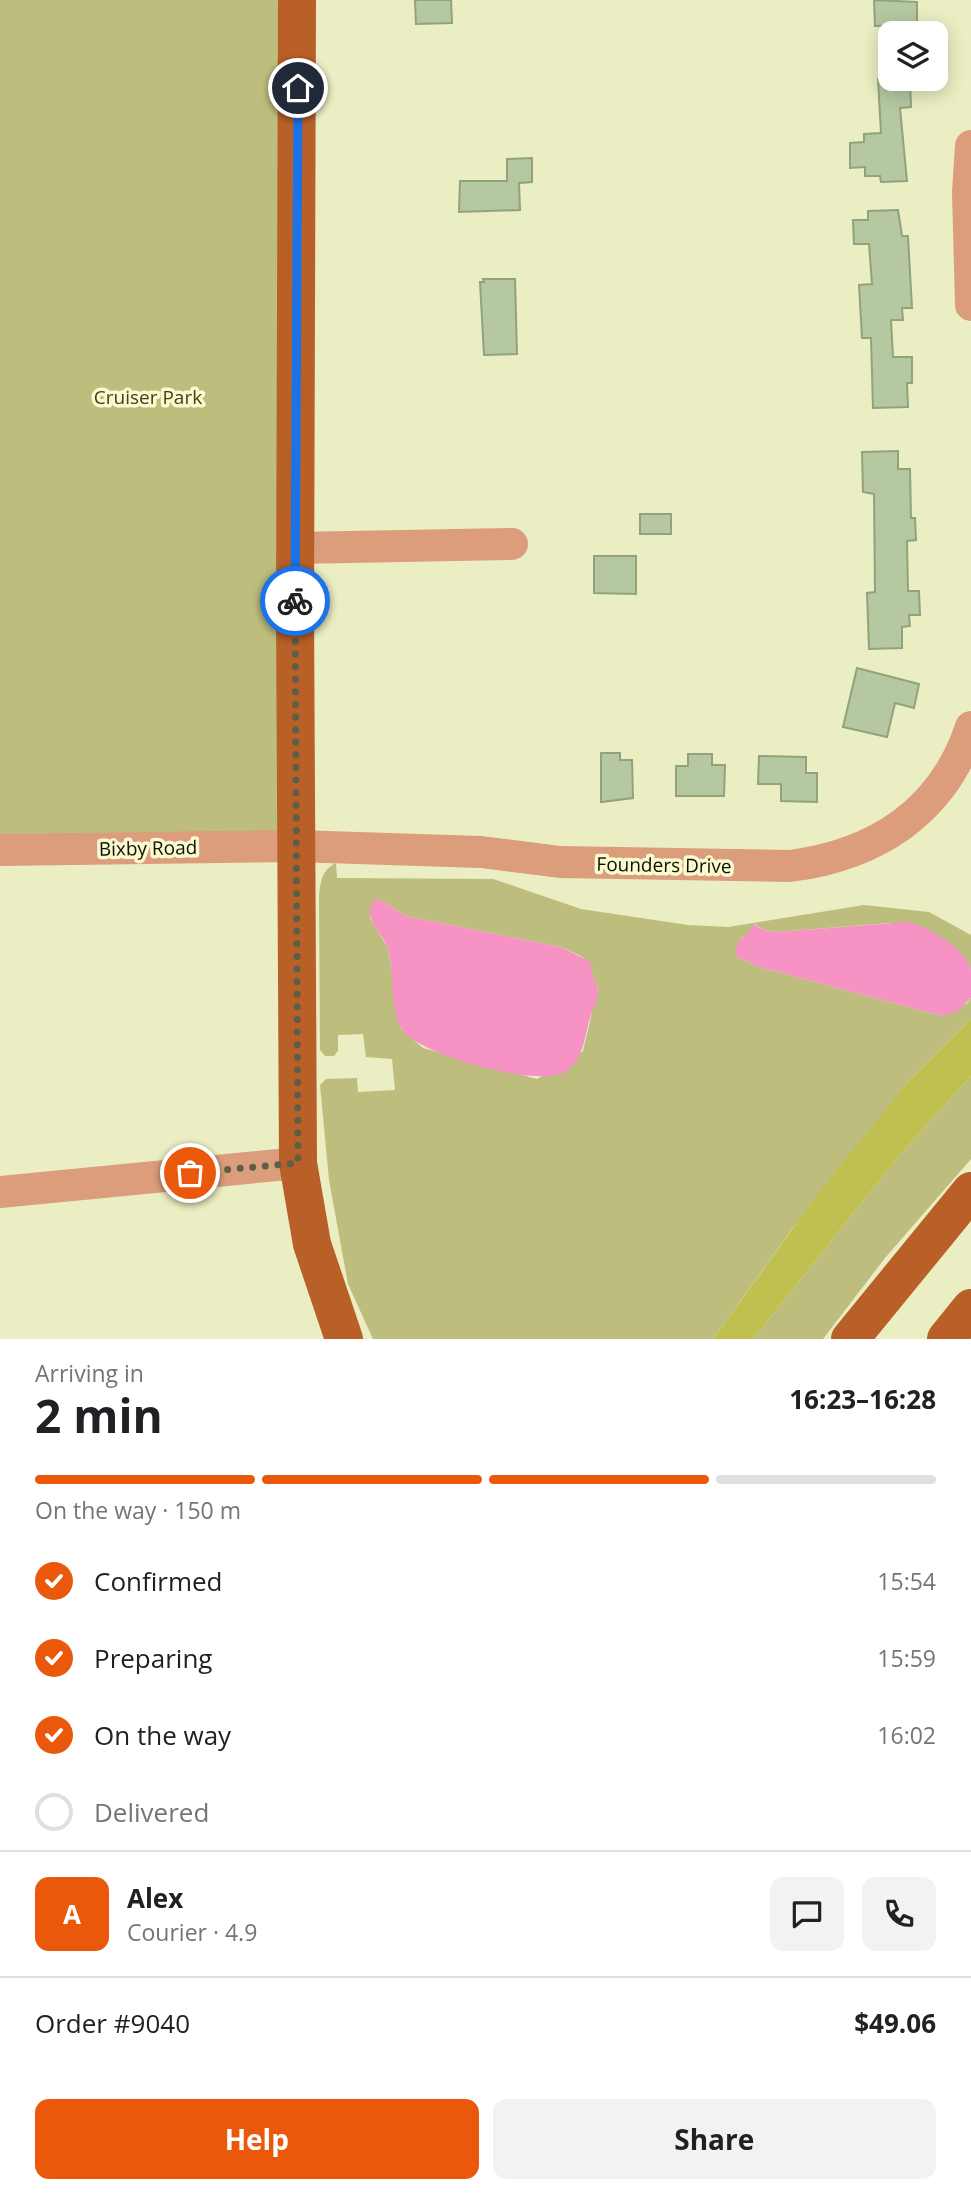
<!DOCTYPE html>
<html lang="en">
<head>
<meta charset="utf-8">
<style>
  body { margin:0; font-family:"Open Sans",sans-serif; background:#f2f2f2; color:#202124; height:100vh; display:flex; flex-direction:column; font-size:26px; white-space:nowrap }
  * { box-sizing:border-box; margin:0 }
  p { font-size:23px; color:#757577 }
  .icon { flex:none; width:38px; height:38px; fill:none; stroke:currentColor; stroke-width:2; stroke-linecap:round; stroke-linejoin:round }
  .map { position:relative; height:1339px; overflow:hidden }
  .sheet { display:flex; flex-direction:column; background:#fff; flex:1 }
  .sheet>* { flex:none }
  .tools { position:absolute; left:878px; top:21px; display:grid; gap:14px }
  .tools a { display:grid; place-items:center; width:70px; height:70px; border-radius:14px; background:#fff; box-shadow:0 4px 18px #0003; font-size:35px }
  .pin { position:absolute; display:grid; place-items:center; width:60px; height:60px; color:#fff; margin:-30px; border:4px solid #fff; border-radius:50%; box-shadow:0 2px 7px #0007 }
  .courier { position:absolute; display:grid; place-items:center; width:70px; height:70px; margin:-35px; border:5px solid #1a73e8; border-radius:50%; background:#fff; color:#222; box-shadow:0 2px 9px #0007 }
  .head em { font-style:normal; font-weight:700 }
  .head div { display:flex; flex-direction:column-reverse }
  .head { display:flex; align-items:center; justify-content:space-between; height:119px; padding:0 35px }
  h1 { font-size:46px; font-weight:700; line-height:52px }
  .bar { display:grid; grid-template-columns:repeat(4,1fr); gap:10px 7px; align-content:center; height:84px; padding:0 35px }
  .bar i { height:9px; border-radius:5px; background:#e0e0e0 }
  .bar .on { background:#ea580c }
  .bar p { grid-column:span 4 }
  .line { display:flex; align-items:center; gap:18px; padding:0 35px; border-top:2px solid #e0e0e0 }
  .line div { flex:1 }
  .round { display:grid; place-items:center; flex:none; width:74px; height:74px; border-radius:14px; background:#f2f2f2 }
  ol { padding:0 35px; list-style:none }
  li { display:flex; align-items:center; gap:21px; height:77px }
  li p { margin-inline-start:auto }
  li .icon { padding:7px; border-radius:50%; background:#ea580c; color:#fff; stroke-width:4 }
  li:last-child { color:#757577 }
  li i { width:38px; height:38px; border:4px solid #e0e0e0; border-radius:50% }
  .action { display:flex; gap:14px; margin-top:auto; padding:14px 35px }
  .action a { flex:1; height:80px; border-radius:14px; background:#ea580c; color:#fff; font-size:28px; font-weight:700; line-height:80px; text-align:center }
  .action a+a { background:#f2f2f2; color:#202124 }
  .map>svg:first-child { display:block }
  .green { fill:#bdbe7e; fill-rule:evenodd }
  .forest { fill:#c0c050 }
  .water { fill:#f692c4 }
  .building { fill:#b5c8a2; stroke:#90a37d; stroke-width:2 }
  .lines { fill:none; stroke-linecap:round; stroke-linejoin:round }
  .minor { stroke:#db9d7c; stroke-width:32 }
  .major { stroke:#b86028; stroke-width:38 }
  .done { stroke:#5d5e46; stroke-width:7; stroke-dasharray:0 12.6 }
  .route { stroke:#1a73e8; stroke-width:9 }
  .labels { text-anchor:middle; stroke-width:7; stroke-linejoin:round; paint-order:stroke }
  .park-label { font-size:19px; fill:#414113; stroke:#f9facf }
  .street-label { font-size:19px; fill:#111103; stroke:#f9facf }
</style>
</head>
<body>
<div class="map">
<svg width="971" height="1339" viewBox="0 0 971 1339">
  <rect width="100%" height="100%" fill="#ebedc2"/>
  <path class="green" d="M0 0H297L296 846 0 850Z
    M336 863 337 878 493 879 581 909 688 925 728 927 864 905 929 912 971 935V969L963 957 890 923 777 932 764 930 754 924 751 931 741 939 737 957 759 967 942 1016 967 1003 971 998V1019L909 1081 790 1232 713 1339H373L348 1284 329 1180 320 1085 326 1079 357 1078 358 1092 395 1090 392 1059 366 1057 363 1034 338 1035V1051L334 1056H325L320 1050 319 895C321 880 322 870 336 863ZM377 898 406 916 561 947C595 962 584 957 598 987L583 1051 537 1079 423 1048 401 1029 388 948 370 918Z
    M971 1076V1159L885 1258 823 1339H753L898 1157Z"/>
  <path class="forest" d="M971 1019V1076L898 1157 753 1339H713L826 1183 909 1081Z"/>
  <path class="water" d="M377 898 406 916 561 947 589 961C592 966 591 970 593 976 594 979 596 982 597 985 601 997 592 1010 589 1021 584 1041 583 1060 565 1072 540 1088 415 1055 401 1028 389 1005 395 974 388 949 383 932 358 916 377 898Z
    M907 922C928 927 964 947 971 969 971 977 971 989 971 998L956 1012 942 1016 759 967 737 957C730 941 749 938 753 924L764 930 777 932Z"/>
  <path class="building" d="M415 0H451L452 23 416 24Z
    M874 0 917 2V25L875 26Z
    M878 79H910L911 107 900 108 907 181 881 182 880 176H865V167L850 168V143L864 142V134L881 133Z
    M532 158V182L519 183 520 210 459 212 460 181H507V159Z
    M898 210 902 236H908L912 308H902L903 320H891L893 357H912V383H907L908 407 873 408 871 338H862L859 285 872 284 869 244H854L853 220H868V211Z
    M483 279H515L517 354 484 355 480 282H484Z
    M898 451V469H910L911 518H915L916 540 907 541 908 591H919L920 615H909L910 626 902 627V648L869 649 867 593 875 592 874 494 863 492 862 452Z
    M640 514H671V534H640Z
    M594 556H636V594L594 593Z
    M857 668 919 684 914 708 895 703 887 737 843 727Z
    M601 753H620V760H632L633 798 601 802Z
    M688 754H712V765H725L724 796H676V766H688Z
    M759 756 806 757V773H817V802L781 801V784H758Z"/>
  <g class="lines">
    <path class="minor" d="M971 146 968 192 971 305
      M295 548 512 544
      M0 850 296 846 481 852 560 862 790 866C876 855 943 812 971 727
      M0 1192 298 1163"/>
    <path class="major" d="M297 0 295 611 298 1163 312 1244 344 1339
      M850 1339 971 1191
      M946 1339 971 1308"/>
  </g>
  <g class="lines">
    <path class="done" d="M190 1173 298 1163 295 601"/>
    <path class="route" d="M295 601 298 88"/>
  </g>
  <g class="labels">
    <g class="park-label">
      <text x="148" y="404">Cruiser Park</text>
    </g>
    <g class="street-label">
      <text transform="translate(148 848) rotate(-1)" y="7">Bixby Road</text>
      <text transform="translate(664 865) rotate(1)" y="7">Founders Drive</text>
    </g>
  </g>
</svg>
<div class="tools">
<a><svg class="icon" aria-label="layers" viewBox="0 0 24 24"><path d="M12 4l9 5-9 5-9-5zM3 14l9 5 9-5"/></svg></a>
</div>
<div class="pin" style="left:190px;top:1173px;background:#ea580c"><svg class="icon" aria-label="bag" viewBox="0 0 24 24"><path d="M5 8h14l-1 12H6zM9 8a3 3 0 0 1 6 0"/></svg></div>
<div class="pin" style="left:298px;top:88px;background:#1f2937"><svg class="icon" aria-label="home" viewBox="0 0 24 24"><path d="M3 11l9-7 9 7M6 9v11h12V9"/></svg></div>
<div class="courier" style="left:295px;top:601px"><svg class="icon" aria-label="bike" viewBox="0 0 24 24"><circle cx="6" cy="16" r="4"/><circle cx="18" cy="16" r="4"/><path d="M6 16l4-8h5l3 8M10 8l3 8H6M13 5h3"/></svg></div>
</div>
<section class="sheet">
<div class="head"><div><h1>2 min</h1><p>Arriving in</p></div><em>16:23–16:28</em></div>
<div class="bar"><i class="on"></i><i class="on"></i><i class="on"></i><i></i><p>On the way · 150 m</p></div>
<ol>
<li><svg class="icon" aria-label="check" viewBox="0 0 24 24"><path d="M5 12l5 5 9-10"/></svg>Confirmed<p>15:54</p></li>
<li><svg class="icon" aria-label="check" viewBox="0 0 24 24"><path d="M5 12l5 5 9-10"/></svg>Preparing<p>15:59</p></li>
<li><svg class="icon" aria-label="check" viewBox="0 0 24 24"><path d="M5 12l5 5 9-10"/></svg>On the way<p>16:02</p></li>
<li><i></i>Delivered</li>
</ol>
<div class="line" style="height:126px"><b class="round" style="background:#ea580c;color:#fff">A</b><div><b>Alex</b><p>Courier · 4.9</p></div><a class="round"><svg class="icon" aria-label="chat" viewBox="0 0 24 24"><path d="M4 5h16v11H9l-5 4z"/></svg></a><a class="round"><svg class="icon" aria-label="phone" viewBox="0 0 24 24"><path d="M5 4h4l2 5-3 2q2 4 5 5l2-3 5 2v4C11 20 4 13 5 4z"/></svg></a></div>
<div class="line" style="height:91px"><div>Order #9040</div><b>$49.06</b></div>
<div class="action"><a>Help</a><a>Share</a></div>
</section>
</body>
</html>
